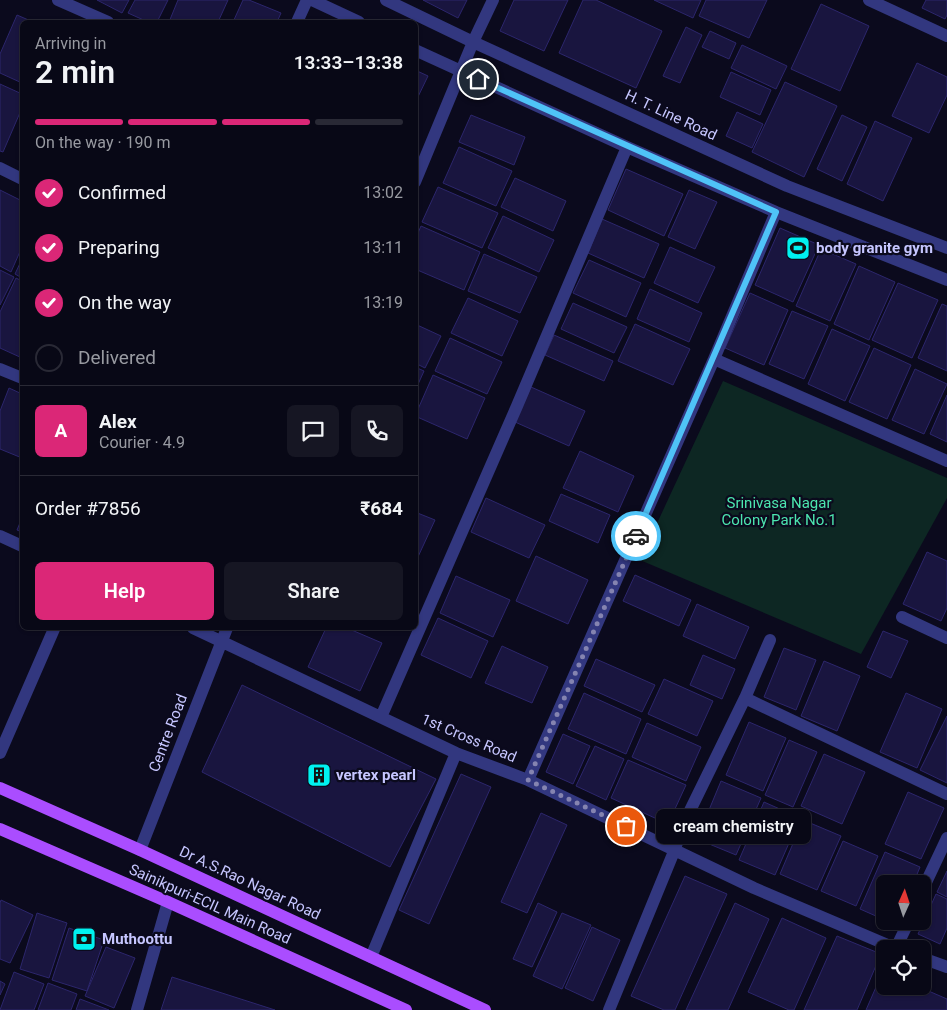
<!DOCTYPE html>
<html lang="en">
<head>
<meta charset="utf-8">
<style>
  body { margin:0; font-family:Roboto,sans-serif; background:#161623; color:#f1f3f6; height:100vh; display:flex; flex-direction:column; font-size:19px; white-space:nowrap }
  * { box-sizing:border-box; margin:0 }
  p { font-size:16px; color:#989aa1 }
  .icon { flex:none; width:28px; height:28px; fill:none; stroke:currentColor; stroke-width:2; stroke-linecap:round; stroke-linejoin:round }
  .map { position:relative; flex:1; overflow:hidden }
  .panel { position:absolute; left:20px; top:20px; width:398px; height:610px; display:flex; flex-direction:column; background:#080816; border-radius:8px; box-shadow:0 1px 4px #0004,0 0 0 1px #292935 }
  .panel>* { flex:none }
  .needle { width:32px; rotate:3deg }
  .buttons { position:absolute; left:876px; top:875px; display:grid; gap:10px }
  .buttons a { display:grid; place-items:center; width:55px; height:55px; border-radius:8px; background:#080816; box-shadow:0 1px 4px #0004,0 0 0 1px #292935; font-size:25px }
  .pin { position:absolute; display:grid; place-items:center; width:42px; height:42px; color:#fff; margin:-21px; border:2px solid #fff; border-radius:50%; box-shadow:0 1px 5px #0007 }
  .courier { position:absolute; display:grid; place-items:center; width:50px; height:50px; margin:-25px; border:4px solid #4fc3f7; border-radius:50%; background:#fff; color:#222; box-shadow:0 1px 6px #0007 }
  .bubble { position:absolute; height:35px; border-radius:8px; background:#080816; box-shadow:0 1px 4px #0004,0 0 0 1px #292935; font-size:16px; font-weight:600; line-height:35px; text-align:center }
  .summary em { font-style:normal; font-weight:600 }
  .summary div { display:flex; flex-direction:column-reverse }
  .summary { display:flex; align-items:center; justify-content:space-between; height:85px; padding:0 15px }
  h1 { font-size:32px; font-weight:600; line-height:38px }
  .bar { display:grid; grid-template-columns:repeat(4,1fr); gap:8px 5px; align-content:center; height:60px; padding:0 15px }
  .bar i { height:6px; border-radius:4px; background:#292935 }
  .bar .selected { background:#db2777 }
  .bar p { grid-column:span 4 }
  .line { display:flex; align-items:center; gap:12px; padding:0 15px; border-top:1px solid #292935 }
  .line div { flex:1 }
  .round { display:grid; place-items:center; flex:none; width:52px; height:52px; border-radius:8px; background:#161623 }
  ol { padding:0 15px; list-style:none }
  li { display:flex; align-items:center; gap:15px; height:55px }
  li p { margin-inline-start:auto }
  li .icon { padding:5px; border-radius:50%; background:#db2777; color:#fff; stroke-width:4 }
  li:last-child { color:#989aa1 }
  li i { width:28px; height:28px; border:2px solid #292935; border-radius:50% }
  .cta { display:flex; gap:10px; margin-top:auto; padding:10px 15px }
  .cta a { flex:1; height:58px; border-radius:8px; background:#db2777; color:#fff; font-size:20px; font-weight:600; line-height:58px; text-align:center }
  .cta a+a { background:#161623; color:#f1f3f6 }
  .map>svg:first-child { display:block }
  .green { fill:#0d2723 }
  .building { fill:#19153f; stroke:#2c266c }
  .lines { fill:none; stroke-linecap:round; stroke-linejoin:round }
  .minor { stroke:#32377f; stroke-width:12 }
  .major { stroke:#aa4dff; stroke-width:12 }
  .done { stroke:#8584b0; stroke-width:5; stroke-dasharray:0 9 }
  .route { stroke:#4fc3f7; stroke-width:6 }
  .labels { text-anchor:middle; stroke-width:4.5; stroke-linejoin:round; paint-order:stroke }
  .street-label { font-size:15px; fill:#c6c6ff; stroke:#0b0a1d }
  .poi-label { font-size:15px; font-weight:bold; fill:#c6c6ff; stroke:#0b0a1d; text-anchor:start }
  .park-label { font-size:15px; fill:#4ce5af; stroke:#0b0a1d }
</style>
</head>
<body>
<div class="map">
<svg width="947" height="1010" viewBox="0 0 947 1010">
  <rect width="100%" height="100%" fill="#0b0a1d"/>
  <path class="green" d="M723 381 947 478V498L861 654 640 560Z"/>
  <path class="building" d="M97 0H129L122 13Z
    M135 0H168L157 22H148L128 13Z
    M178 0H228L218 22H169Z
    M243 0H249L281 13 277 22H233Z
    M423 0H467L458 18Z
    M514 0H568L544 51 500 31Z
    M583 0H596L662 31 636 88 559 53Z
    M654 0H701L693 18Z
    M706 0H767L749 38 699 16Z
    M926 0H947V15L945 19 922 8Z
    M821 4 869 26 840 91 791 69Z
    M17 15 33 22H22V83L0 73V54Z
    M686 27 702 35 680 83 663 76Z
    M710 31 736 43 729 59 702 47Z
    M742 45 787 66 776 89 731 68Z
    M917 63 947 77V95L929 133 892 116Z
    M415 70 428 76 415 103Z
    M731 72 771 90 760 115 720 97Z
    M785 82 837 106 804 177 752 152Z
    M0 84 22 94V108L3 152 0 151Z
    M737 112 763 124 752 148 726 136Z
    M471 115 525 137 514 165 459 142Z
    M842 115 867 127 842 181 817 169Z
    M875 121 912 138 883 201 847 184Z
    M459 147 512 171 496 206 443 183Z
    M626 169 683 194 664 236 608 210Z
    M515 178 566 201 553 231 501 207Z
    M438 187 498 213 482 248 422 222Z
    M0 190 22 201V247L11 272 0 266Z
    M689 190 717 202 695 249 668 237Z
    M503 216 554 240 539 272 488 248Z
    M602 219 659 244 644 278 588 253Z
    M421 226 480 252 464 290 415 269V240Z
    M780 228 819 245 793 302 755 285Z
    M670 247 715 267 698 303 654 283Z
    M821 249 856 264 830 321 796 306Z
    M484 254 537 277 520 313 468 291Z
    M22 259V278L15 274Z
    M589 260 641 283 626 317 573 293Z
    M859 266 895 282 869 340 834 324Z
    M0 270 14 277 0 305Z
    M16 278 22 281V358L0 348V312Z
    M898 283 938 300 912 358 872 340Z
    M650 289 702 313 689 342 637 319Z
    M750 293 788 310 764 365 725 348Z
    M468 298 518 321 502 356 451 333Z
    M573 303 627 327 614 353 561 329Z
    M942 304 947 306V371L918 358Z
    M792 311 828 326 804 379 769 364Z
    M415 324 441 336 425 368 415 363Z
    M635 324 690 349 673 385 618 361Z
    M832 329 870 346 845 401 808 384Z
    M554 335 613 361 604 381 545 355Z
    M450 338 502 362 487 394 435 371Z
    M874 348 911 365 887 419 849 402Z
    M415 367 424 371 415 391Z
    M915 369 947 384 924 434 892 420Z
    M433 375 485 398 467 439 415 416Z
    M531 387 585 411 569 446 515 422Z
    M9 388 22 394V458L0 449V411Z
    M947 395V442L930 434Z
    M580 451 634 476 618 512 563 488Z
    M561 494 610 515 598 543 549 521Z
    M486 498 545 525 529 558 471 532Z
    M415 512 435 520 417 559 415 558Z
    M22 518V532L17 530Z
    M927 552 947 561V608L941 621 903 604Z
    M536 556 588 580 568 624 516 601Z
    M635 575 691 600 679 626 623 601Z
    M456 576 510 600 493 637 440 613Z
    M697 604 749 627 735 659 683 636Z
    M438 618 488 641 471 678 421 655Z
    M326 628H347L382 643 360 691 308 667Z
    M883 631 908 641 891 678 867 667Z
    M502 646 548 667 532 703 485 683Z
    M784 648 816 660 796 710 764 697Z
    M703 655 735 669 722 699 690 685Z
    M596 659 655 685 642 712 584 686Z
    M824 661 860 676 837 731 801 716Z
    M664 679 713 701 697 736 648 714Z
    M242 685 436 779 390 867 202 772Z
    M584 693 641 719 626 754 568 729Z
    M906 693 942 709 917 768 880 752Z
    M947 716V783L920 770Z
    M749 722 786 738 763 791 726 775Z
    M647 723 701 747 686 781 632 757Z
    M563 734 590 746 573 784 546 772Z
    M789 740 817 752 793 807 765 795Z
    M595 746 624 759 606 800 576 786Z
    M824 754 865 772 842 824 801 806Z
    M628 760 686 785 668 824 611 798Z
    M461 774 491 787 429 924 399 910Z
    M721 781 761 798 736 855 697 839Z
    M908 792 944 808 921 859 885 844Z
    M764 802 800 818 775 875 739 860Z
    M541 813 567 825 527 913 501 902Z
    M803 820 841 836 817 890 780 874Z
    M843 841 878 856 856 906 821 891Z
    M885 852 920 867 913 884H885V920L860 909Z
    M947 871V897L937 892Z
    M685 876 727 894 675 1010H664L631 996Z
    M936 894 947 899V928L940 944 918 934Z
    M1 900 33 915 10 963 0 959V903Z
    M538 903 557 912 532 967 513 959Z
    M735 903 769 919 728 1010H686Z
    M37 913 67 923 49 978 20 969Z
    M562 913 591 925 562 989 533 976Z
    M782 918 826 938 794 1010H789L748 992Z
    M592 927 620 940 593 1001 565 988Z
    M69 928 104 940 87 991 52 980Z
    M837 936 881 954 857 1010H804Z
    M106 947 135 958 114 1008 85 996Z
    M883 971 885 972V986H917L947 999V1010H866Z
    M14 972 44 984 34 1010H0Z
    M172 977 275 1010H161Z
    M0 981 5 984 0 995Z
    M48 983 77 994 71 1010H38Z
    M80 999 109 1010H76Z"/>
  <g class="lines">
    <path class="minor" d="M58 0 108 22
      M312 0 359 22
      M386 0 473 42 787 186 947 248
      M869 0 947 36
      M297 22 307 0
      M415 50 627 147 776 212 947 280
      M0 168 22 179
      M415 182 473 42 493 0
      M714 359 947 461
      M0 369 22 378
      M0 536 22 546
      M902 617 947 638
      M193 628 456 753 528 780 754 888 897 949
      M745 698 947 794
      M381 717 517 406 627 147
      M0 753 54 629
      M528 780 714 359 776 212
      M140 850 227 628
      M922 891 947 838
      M896 948 909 921
      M371 957 456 753
      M922 958 947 967
      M137 1010 168 902
      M609 1010 675 849 682 827 745 698 770 640"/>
    <path class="major" d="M0 788 140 850 485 1010
      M0 829 168 902 406 1010"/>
  </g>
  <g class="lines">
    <path class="done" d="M626 826 528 780 636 536"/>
    <path class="route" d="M478 79 776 212 636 536"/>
  </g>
  <defs>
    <g id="stadium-square" transform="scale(1.25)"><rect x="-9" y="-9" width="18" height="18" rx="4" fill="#00f1f0" stroke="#0b0a1d"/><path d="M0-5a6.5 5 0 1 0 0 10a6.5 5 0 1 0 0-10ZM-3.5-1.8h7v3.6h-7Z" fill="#111"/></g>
    <g id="building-square" transform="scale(1.25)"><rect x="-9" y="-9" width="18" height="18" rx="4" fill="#00f1f0" stroke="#0b0a1d"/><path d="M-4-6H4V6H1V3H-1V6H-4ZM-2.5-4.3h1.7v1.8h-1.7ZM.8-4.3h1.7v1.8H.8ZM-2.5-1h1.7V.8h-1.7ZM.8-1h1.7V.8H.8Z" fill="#111"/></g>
    <g id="bank-square" transform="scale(1.25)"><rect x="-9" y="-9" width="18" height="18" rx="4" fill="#00f1f0" stroke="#0b0a1d"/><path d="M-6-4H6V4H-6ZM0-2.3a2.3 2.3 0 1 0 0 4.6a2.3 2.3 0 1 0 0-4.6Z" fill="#111"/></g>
  </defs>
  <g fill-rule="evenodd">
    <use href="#stadium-square" x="798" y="248"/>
    <use href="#building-square" x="319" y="775"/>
    <use href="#bank-square" x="84" y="939"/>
  </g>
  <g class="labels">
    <g class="street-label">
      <text transform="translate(671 115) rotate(25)" y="5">H. T. Line Road</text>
      <text transform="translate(168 733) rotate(-69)" y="5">Centre Road</text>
      <text transform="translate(469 738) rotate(23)" y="5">1st Cross Road</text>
      <text transform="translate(250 883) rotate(25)" y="5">Dr A.S.Rao Nagar Road</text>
      <text transform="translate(210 904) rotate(24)" y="5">Sainikpuri-ECIL Main Road</text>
    </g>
    <g class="poi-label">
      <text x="816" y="253">body granite gym</text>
      <text x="336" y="780">vertex pearl</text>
      <text x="102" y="944">Muthoottu</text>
    </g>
    <g class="park-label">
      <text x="779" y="508">Srinivasa Nagar<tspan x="779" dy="17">Colony Park No.1</tspan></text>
    </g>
  </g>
</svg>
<div class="buttons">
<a><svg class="needle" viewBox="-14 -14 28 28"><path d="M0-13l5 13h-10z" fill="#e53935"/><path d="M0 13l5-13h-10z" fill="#989aa1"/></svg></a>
<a><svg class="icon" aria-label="locate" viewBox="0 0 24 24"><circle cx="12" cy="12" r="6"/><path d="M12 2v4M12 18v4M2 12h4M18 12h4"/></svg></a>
</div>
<div class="pin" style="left:626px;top:826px;background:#ea580c"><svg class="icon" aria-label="bag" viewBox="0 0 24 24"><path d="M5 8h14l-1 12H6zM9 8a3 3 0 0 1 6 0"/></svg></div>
<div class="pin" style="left:478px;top:79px;background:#1f2937"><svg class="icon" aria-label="home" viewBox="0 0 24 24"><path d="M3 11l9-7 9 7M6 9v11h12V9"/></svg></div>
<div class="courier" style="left:636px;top:536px"><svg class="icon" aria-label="car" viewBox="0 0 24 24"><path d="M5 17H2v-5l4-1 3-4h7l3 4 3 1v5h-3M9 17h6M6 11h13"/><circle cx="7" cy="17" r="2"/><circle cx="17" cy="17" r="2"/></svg></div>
<div class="bubble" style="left:656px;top:809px;width:155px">cream chemistry</div>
<section class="panel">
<div class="summary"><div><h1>2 min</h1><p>Arriving in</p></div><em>13:33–13:38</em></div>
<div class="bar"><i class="selected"></i><i class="selected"></i><i class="selected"></i><i></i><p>On the way · 190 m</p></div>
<ol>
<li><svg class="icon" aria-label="check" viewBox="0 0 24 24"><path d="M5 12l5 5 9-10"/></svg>Confirmed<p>13:02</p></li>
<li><svg class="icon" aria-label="check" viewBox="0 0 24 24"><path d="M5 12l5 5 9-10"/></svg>Preparing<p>13:11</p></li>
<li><svg class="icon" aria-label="check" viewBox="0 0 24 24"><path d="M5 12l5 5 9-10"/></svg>On the way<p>13:19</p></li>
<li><i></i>Delivered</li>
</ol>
<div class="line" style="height:90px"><b class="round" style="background:#db2777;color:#fff">A</b><div><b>Alex</b><p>Courier · 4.9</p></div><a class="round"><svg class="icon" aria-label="chat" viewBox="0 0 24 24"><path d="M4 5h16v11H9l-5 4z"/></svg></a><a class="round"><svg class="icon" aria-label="phone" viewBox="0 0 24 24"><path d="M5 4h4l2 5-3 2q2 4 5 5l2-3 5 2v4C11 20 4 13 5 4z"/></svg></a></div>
<div class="line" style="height:65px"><div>Order #7856</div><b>₹684</b></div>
<div class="cta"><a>Help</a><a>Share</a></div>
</section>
</div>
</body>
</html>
